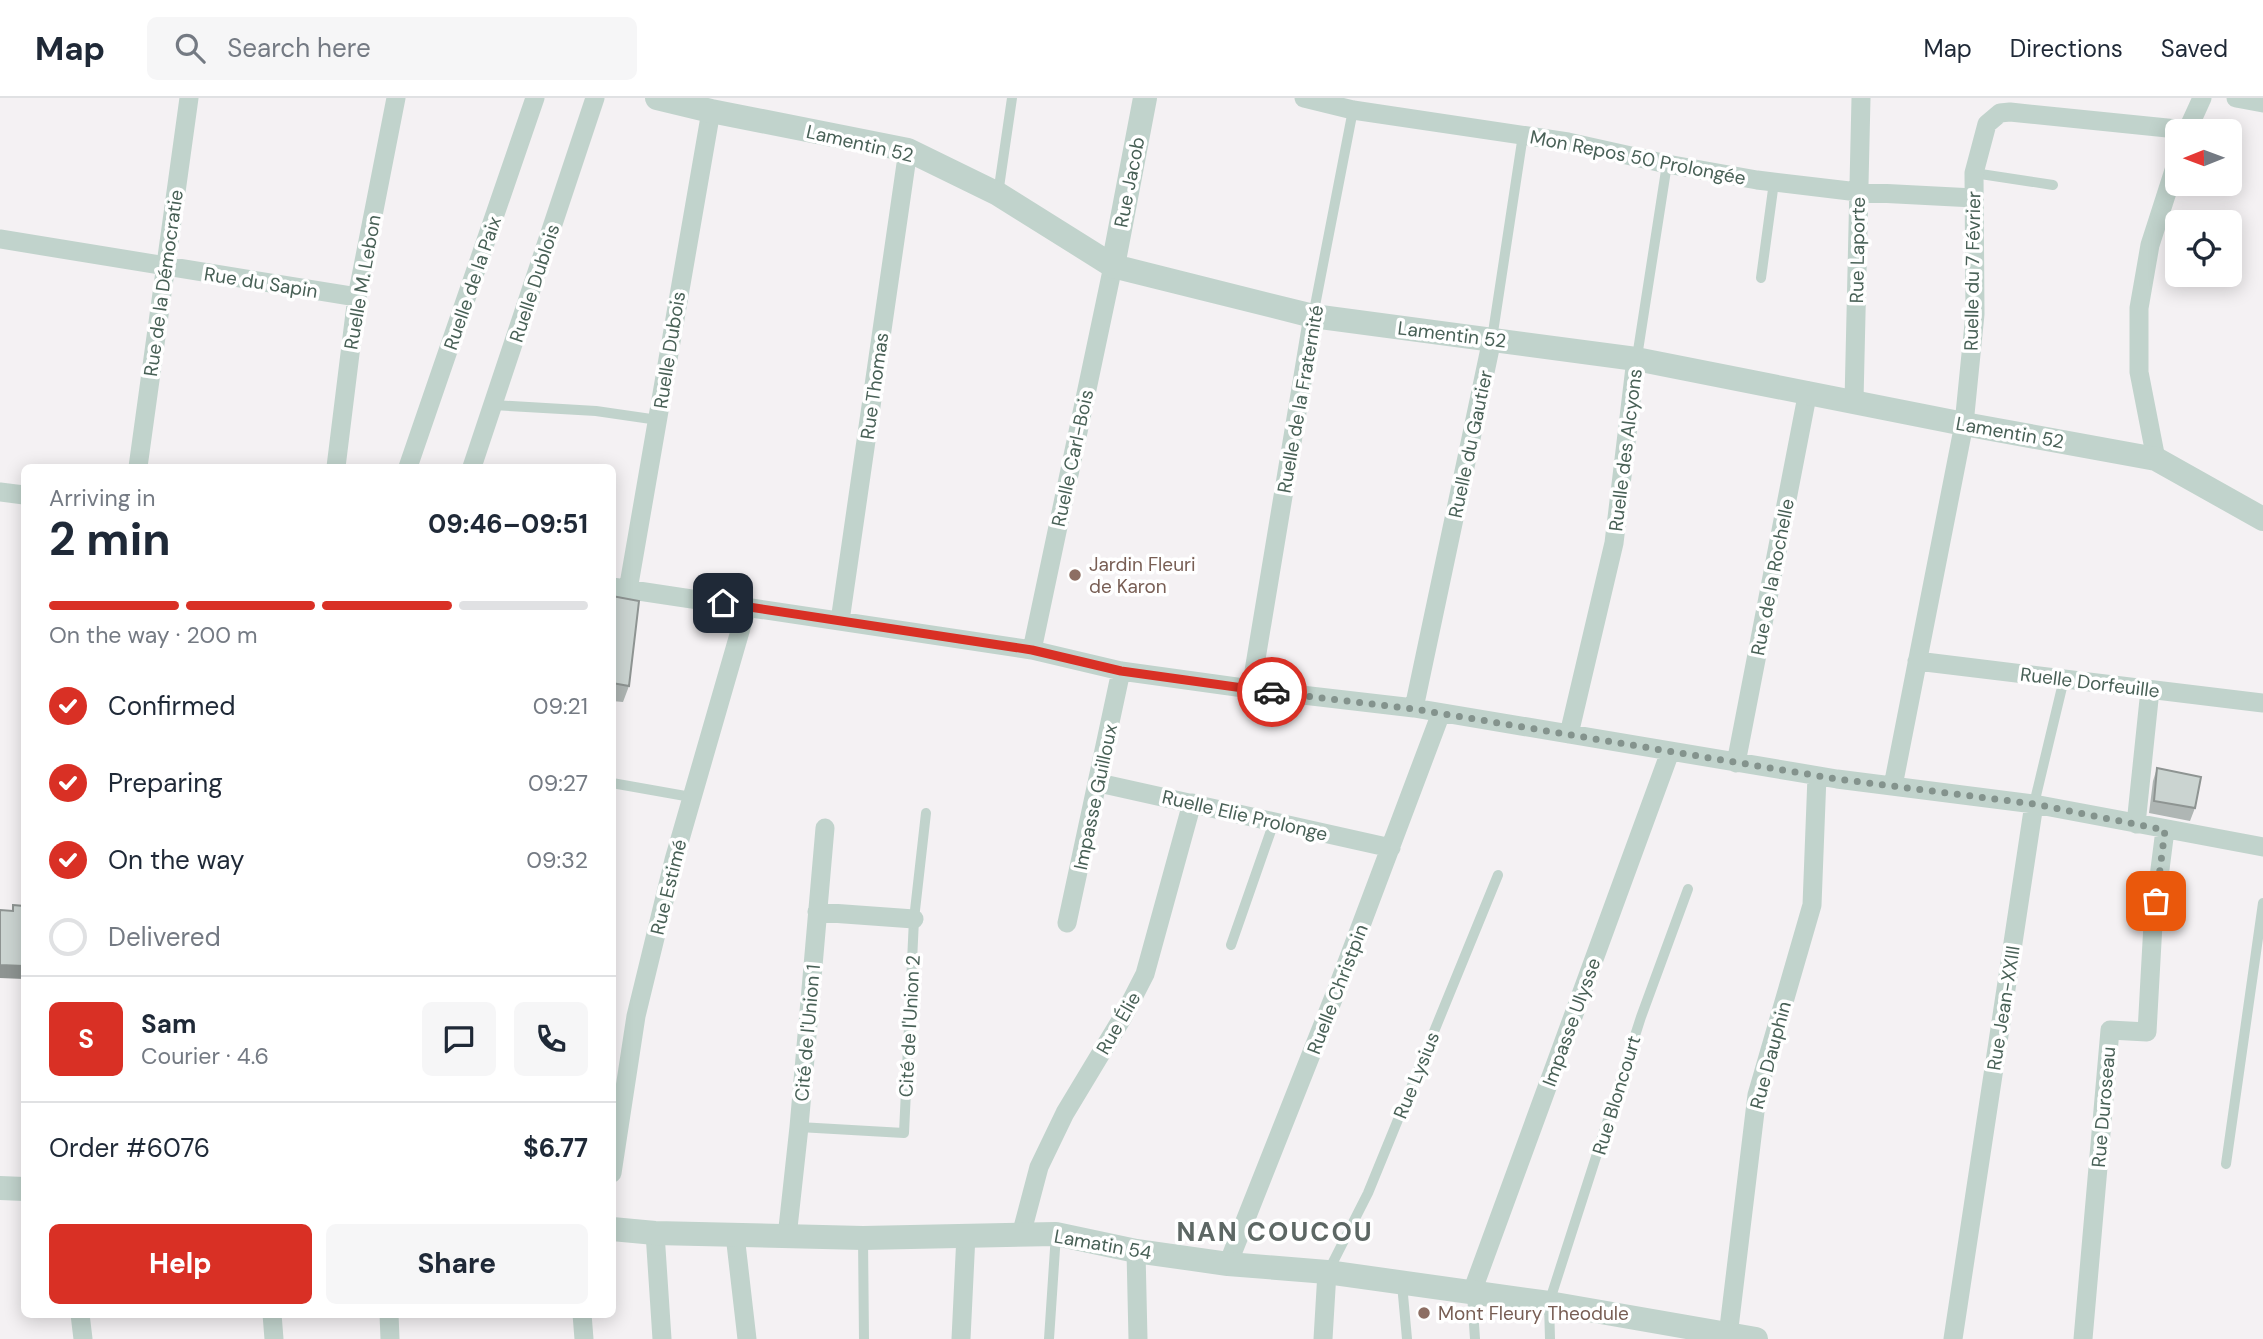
<!DOCTYPE html>
<html lang="en">
<head>
<meta charset="utf-8">
<style>
  body { margin:0; font-family:"DM Sans",sans-serif; background:#f6f6f7; color:#1f2937; height:100vh; display:flex; flex-direction:column; font-size:26px; white-space:nowrap }
  * { box-sizing:border-box; margin:0 }
  p { font-size:23px; color:#747a83 }
  .icon { flex:none; width:38px; height:38px; fill:none; stroke:currentColor; stroke-width:2; stroke-linecap:round; stroke-linejoin:round }
  .map { position:relative; flex:1; overflow:hidden }
  .details { position:absolute; left:21px; top:366px; width:595px; height:854px; display:flex; flex-direction:column; background:#fff; border-radius:10px; box-shadow:0 4px 18px #0003 }
  .details>* { flex:none }
  .needle { width:46px; rotate:269deg }
  .tools { position:absolute; left:2165px; top:21px; display:grid; gap:14px }
  .tools a { display:grid; place-items:center; width:77px; height:77px; border-radius:10px; background:#fff; box-shadow:0 4px 18px #0003; font-size:35px }
  .pin { position:absolute; display:grid; place-items:center; width:60px; height:60px; color:#fff; margin:-30px; border-radius:14px; box-shadow:0 4px 10px #0006 }
  .courier { position:absolute; display:grid; place-items:center; width:70px; height:70px; margin:-35px; border:5px solid #d93025; border-radius:50%; background:#fff; color:#222; box-shadow:0 2px 9px #0007 }
  .overview em { font-style:normal; font-weight:700 }
  .overview div { display:flex; flex-direction:column-reverse }
  .overview { display:flex; align-items:center; justify-content:space-between; height:119px; padding:0 28px }
  h1 { font-size:46px; font-weight:700; line-height:52px }
  .bar { display:grid; grid-template-columns:repeat(4,1fr); gap:10px 7px; align-content:center; height:84px; padding:0 28px }
  .bar i { height:9px; border-radius:5px; background:#e0e1e3 }
  .bar .current { background:#d93025 }
  .bar p { grid-column:span 4 }
  .line { display:flex; align-items:center; gap:18px; padding:0 28px; border-top:2px solid #e0e1e3 }
  .line div { flex:1 }
  .round { display:grid; place-items:center; flex:none; width:74px; height:74px; border-radius:10px; background:#f6f6f7 }
  ol { padding:0 28px; list-style:none }
  li { display:flex; align-items:center; gap:21px; height:77px }
  li p { margin-inline-start:auto }
  li .icon { padding:7px; border-radius:50%; background:#d93025; color:#fff; stroke-width:4 }
  li:last-child { color:#747a83 }
  li i { width:38px; height:38px; border:4px solid #e0e1e3; border-radius:50% }
  .cta { display:flex; gap:14px; margin-top:auto; padding:14px 28px }
  .cta a { flex:1; height:80px; border-radius:10px; background:#d93025; color:#fff; font-size:28px; font-weight:700; line-height:80px; text-align:center }
  .cta a+a { background:#f6f6f7; color:#1f2937 }
  header { display:flex; align-items:center; gap:42px; box-sizing:border-box; height:98px; padding:0 35px; background:#fff; border-bottom:2px solid #e0e1e3 }
  header strong { font-size:33px }
  nav { display:flex; gap:38px; margin-inline-start:auto; font-size:24px }
  .search { width:490px; height:63px; background:#f6f6f7; display:flex; align-items:center; gap:18px; box-sizing:border-box; padding:0 24px; border-radius:10px; color:#747a83; font-size:26px }
  .map>svg:first-child { display:block }
  .lines { fill:none; stroke-linecap:round; stroke-linejoin:round }
  .service { stroke:#c1d3cc; stroke-width:10 }
  .minor { stroke:#c1d3cc; stroke-width:19 }
  .tertiary { stroke:#c1d3cc; stroke-width:24 }
  .wall { fill:#afb6b4 }
  .shaded-wall { fill:#8e9492 }
  .building { fill:#cbd4d1; stroke:#8e9492; stroke-width:2 }
  .done { stroke:#84938d; stroke-width:7; stroke-dasharray:0 12.6 }
  .route { stroke:#d93025; stroke-width:9 }
  .education-dot { fill:#8d6e63; stroke:#fff; stroke-width:2.5 }
  .labels { text-anchor:middle; stroke-width:7; stroke-linejoin:round; paint-order:stroke }
  .street-label { font-size:19px; fill:#486056; stroke:#fff }
  .education-label { font-size:19px; fill:#785e54; stroke:#fff; text-anchor:start }
  .district-label { font-size:26px; font-weight:bold; letter-spacing:2px; fill:#5d6764; stroke:#fff }
</style>
</head>
<body>
<header>
<strong>Map</strong>
<div class="search"><svg class="icon" aria-label="search" viewBox="0 0 24 24"><circle cx="10" cy="10" r="6"/><path d="M15 15l6 6"/></svg>Search here</div>
<nav><a>Map</a><a>Directions</a><a>Saved</a></nav>
</header>
<div class="map">
<svg width="2263" height="1241" viewBox="0 0 2263 1241">
  <rect width="100%" height="100%" fill="#f4f1f3"/>
  <g class="lines">
    <path class="service" d="M1974 75 2053 87
      M998 96 1012 0
      M1761 180 1774 84
      M1313 218 1353 12
      M1492 241 1523 37
      M1637 259 1667 66
      M493 307 596 313 658 322
      M612 685 691 699
      M2034 706 2064 581
      M1231 847 1274 724
      M799 1029 904 1035 914 821 926 715
      M2226 1066 2263 805
      M863 1140 864 1241
      M1328 1174 1368 1095 1498 777
      M1402 1186 1407 1241
      M1472 1196 1475 1241
      M1049 1241 1056 1136
      M1550 1241 1549 1205 1641 919 1688 791"/>
    <path class="minor" d="M1304 0 1353 12 1568 44 1667 66 1757 82 1858 94 1974 100
      M2236 0 2263 5
      M2187 33 2202 0
      M0 141 357 199
      M1854 303 1861 0
      M2156 361 2139 274V210L2150 147 2177 63
      M138 369 189 0
      M336 369 357 199 396 0
      M408 369 535 0
      M472 369 595 0
      M0 394 24 397
      M612 489 1032 552 1121 573 1251 591 1414 610 1837 681 2034 706 2263 749
      M628 492 711 13
      M840 523 908 52
      M1032 552 1113 168
      M1917 563 2263 605
      M1251 591 1313 218
      M1414 610 1492 241
      M1569 636 1614 445 1636 261
      M1736 665 1808 293
      M1099 685 1391 750
      M1893 688 1964 326 1975 216 1974 75 1987 26 2000 15 2010 14 2187 32
      M2136 726 2150 592
      M817 814 914 821
      M1067 825 1121 573
      M612 1075 636 918 674 762 747 509
      M655 1135 662 1241
      M735 1137 747 1241
      M1021 1137 1039 1069 1065 1015 1124 917 1145 876 1192 705
      M787 1139 799 1029 825 730
      M1136 1153 1138 1241
      M1228 1166 1337 891 1441 615
      M1472 1194 1670 654
      M80 1216 83 1241
      M272 1216 274 1241
      M389 1216 390 1241
      M582 1216 584 1241
      M1728 1238 1757 997 1812 807 1817 678
      M961 1241 966 1137
      M1323 1241 1327 1174
      M1953 1241 2034 706
      M2083 1241 2110 932 2147 934 2153 826 2165 732"/>
    <path class="tertiary" d="M657 0 711 13 908 52 998 96 1113 168 1313 218 1636 261 1964 326 2156 361 2263 421
      M1113 168 1145 0
      M0 1090 24 1091
      M612 1131 655 1135 863 1140 1056 1136 1136 1153 1228 1166 1327 1174 1549 1205 1756 1241"/>
  </g>
  <path class="wall" d="M612 498 629 588 623 604 612 603Z
    M2157 670 2195 710 2190 723 2149 715 2153 683Z"/>
  <path class="shaded-wall" d="M0 867 24 868V881L0 880Z"/>
  <path class="building" d="M612 498 639 503 629 588 612 585Z
    M2157 670 2201 679 2195 710 2154 703Z
    M13 807 24 808V868L0 867V812L13 813Z"/>
  <g class="lines">
    <path class="done" d="M1272 594 1414 611 1837 681 2034 706 2165 732 2156 803"/>
    <path class="route" d="M723 505 1032 552 1121 573 1272 594"/>
  </g>
  <g class="education-dot">
    <circle cx="1075" cy="477" r="7"/>
    <circle cx="1424" cy="1215" r="7"/>
  </g>
  <g class="labels">
    <g class="street-label">
      <text transform="translate(860 45) rotate(13)" y="7">Lamentin 52</text>
      <text transform="translate(1638 59) rotate(11)" y="7">Mon Repos 50 Prolongée</text>
      <text transform="translate(1129 84) rotate(-79)" y="7">Rue Jacob</text>
      <text transform="translate(1857 152) rotate(-89)" y="7">Rue Laporte</text>
      <text transform="translate(1972 173) rotate(-89)" y="7">Ruelle du 7 Février</text>
      <text transform="translate(261 184) rotate(9)" y="7">Rue du Sapin</text>
      <text transform="translate(362 184) rotate(-80)" y="7">Ruelle M. Lebon</text>
      <text transform="translate(163 185) rotate(-82)" y="7">Rue de la Démocratie</text>
      <text transform="translate(472 185) rotate(-71)" y="7">Ruelle de la Paix</text>
      <text transform="translate(534 185) rotate(-72)" y="7">Ruelle Dublois</text>
      <text transform="translate(1452 236) rotate(7)" y="7">Lamentin 52</text>
      <text transform="translate(669 252) rotate(-81)" y="7">Ruelle Dubois</text>
      <text transform="translate(874 288) rotate(-82)" y="7">Rue Thomas</text>
      <text transform="translate(1300 301) rotate(-80)" y="7">Ruelle de la Fraternité</text>
      <text transform="translate(2010 334) rotate(10)" y="7">Lamentin 52</text>
      <text transform="translate(1470 346) rotate(-78)" y="7">Ruelle du Gautier</text>
      <text transform="translate(1625 352) rotate(-83)" y="7">Ruelle des Alcyons</text>
      <text transform="translate(1072 360) rotate(-78)" y="7">Ruelle Carl-Bois</text>
      <text transform="translate(1772 479) rotate(-79)" y="7">Rue de la Rochelle</text>
      <text transform="translate(2090 584) rotate(7)" y="7">Ruelle Dorfeuille</text>
      <text transform="translate(1095 699) rotate(-78)" y="7">Impasse Guilloux</text>
      <text transform="translate(1245 717) rotate(13)" y="7">Ruelle Elie Prolonge</text>
      <text transform="translate(668 789) rotate(-76)" y="7">Rue Estimé</text>
      <text transform="translate(1337 891) rotate(-69)" y="7">Ruelle Christpin</text>
      <text transform="translate(2003 910) rotate(-81)" y="7">Rue Jean-XXIII</text>
      <text transform="translate(1571 924) rotate(-70)" y="7">Impasse Ulysse</text>
      <text transform="translate(1118 925) rotate(-60)" y="7">Rue Élie</text>
      <text transform="translate(909 928) rotate(-87)" y="7">Cité de l'Union 2</text>
      <text transform="translate(807 935) rotate(-85)" y="7">Cité de l'Union 1</text>
      <text transform="translate(1770 957) rotate(-75)" y="7">Rue Dauphin</text>
      <text transform="translate(1416 977) rotate(-68)" y="7">Rue Lysius</text>
      <text transform="translate(1616 997) rotate(-73)" y="7">Rue Bloncourt</text>
      <text transform="translate(2103 1009) rotate(-85)" y="7">Rue Duroseau</text>
      <text transform="translate(1103 1146) rotate(10)" y="7">Lamatin 54</text>
    </g>
    <g class="education-label">
      <text x="1089" y="473">Jardin Fleuri<tspan x="1089" dy="22">de Karon</tspan></text>
      <text x="1438" y="1222">Mont Fleury Theodule</text>
    </g>
    <g class="district-label">
      <text x="1275" y="1143">NAN COUCOU</text>
    </g>
  </g>
</svg>
<div class="tools">
<a><svg class="needle" viewBox="-14 -14 28 28"><path d="M0-13l5 13h-10z" fill="#e53935"/><path d="M0 13l5-13h-10z" fill="#747a83"/></svg></a>
<a><svg class="icon" aria-label="locate" viewBox="0 0 24 24"><circle cx="12" cy="12" r="6"/><path d="M12 2v4M12 18v4M2 12h4M18 12h4"/></svg></a>
</div>
<div class="pin" style="left:2156px;top:803px;background:#ea580c"><svg class="icon" aria-label="bag" viewBox="0 0 24 24"><path d="M5 8h14l-1 12H6zM9 8a3 3 0 0 1 6 0"/></svg></div>
<div class="pin" style="left:723px;top:505px;background:#1f2937"><svg class="icon" aria-label="home" viewBox="0 0 24 24"><path d="M3 11l9-7 9 7M6 9v11h12V9"/></svg></div>
<div class="courier" style="left:1272px;top:594px"><svg class="icon" aria-label="car" viewBox="0 0 24 24"><path d="M5 17H2v-5l4-1 3-4h7l3 4 3 1v5h-3M9 17h6M6 11h13"/><circle cx="7" cy="17" r="2"/><circle cx="17" cy="17" r="2"/></svg></div>
<section class="details">
<div class="overview"><div><h1>2 min</h1><p>Arriving in</p></div><em>09:46–09:51</em></div>
<div class="bar"><i class="current"></i><i class="current"></i><i class="current"></i><i></i><p>On the way · 200 m</p></div>
<ol>
<li><svg class="icon" aria-label="check" viewBox="0 0 24 24"><path d="M5 12l5 5 9-10"/></svg>Confirmed<p>09:21</p></li>
<li><svg class="icon" aria-label="check" viewBox="0 0 24 24"><path d="M5 12l5 5 9-10"/></svg>Preparing<p>09:27</p></li>
<li><svg class="icon" aria-label="check" viewBox="0 0 24 24"><path d="M5 12l5 5 9-10"/></svg>On the way<p>09:32</p></li>
<li><i></i>Delivered</li>
</ol>
<div class="line" style="height:126px"><b class="round" style="background:#d93025;color:#fff">S</b><div><b>Sam</b><p>Courier · 4.6</p></div><a class="round"><svg class="icon" aria-label="chat" viewBox="0 0 24 24"><path d="M4 5h16v11H9l-5 4z"/></svg></a><a class="round"><svg class="icon" aria-label="phone" viewBox="0 0 24 24"><path d="M5 4h4l2 5-3 2q2 4 5 5l2-3 5 2v4C11 20 4 13 5 4z"/></svg></a></div>
<div class="line" style="height:91px"><div>Order #6076</div><b>$6.77</b></div>
<div class="cta"><a>Help</a><a>Share</a></div>
</section>
</div>
</body>
</html>
